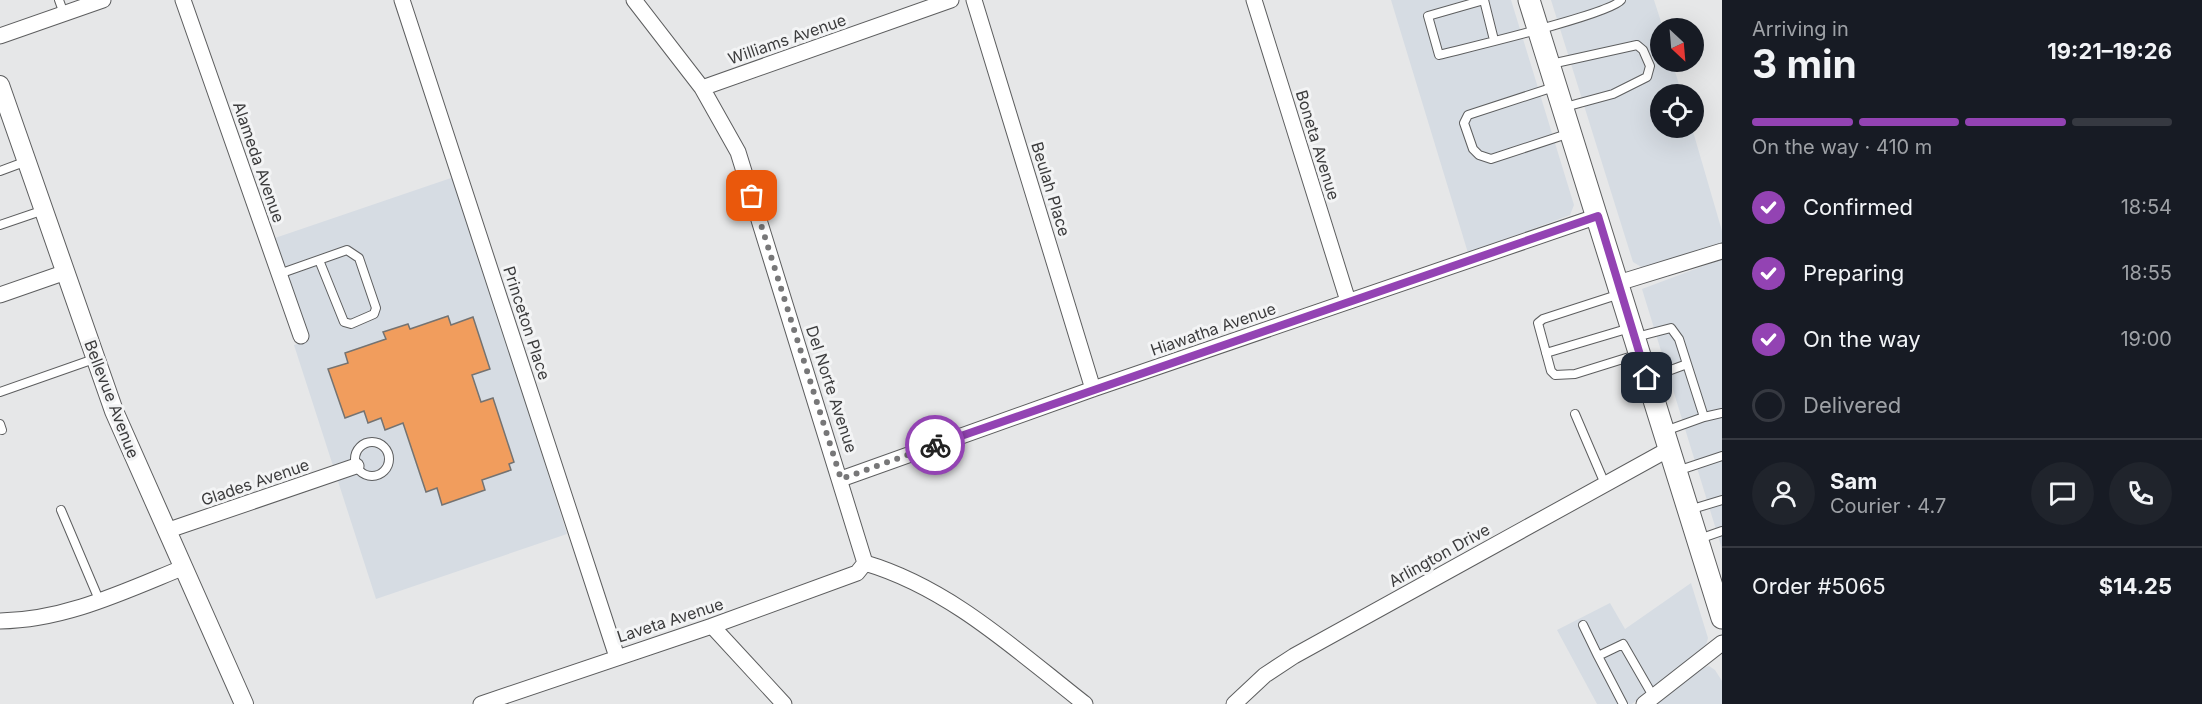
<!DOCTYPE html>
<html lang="en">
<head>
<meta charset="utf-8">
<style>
  body { margin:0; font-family:Inter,sans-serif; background:#20242c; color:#f1f3f6; height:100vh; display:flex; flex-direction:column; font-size:22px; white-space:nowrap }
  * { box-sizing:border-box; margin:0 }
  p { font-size:20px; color:#9ea1a6 }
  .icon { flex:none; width:33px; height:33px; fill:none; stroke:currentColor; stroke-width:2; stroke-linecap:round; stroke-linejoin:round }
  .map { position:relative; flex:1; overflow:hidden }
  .panel { display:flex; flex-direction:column; background:#171b24; width:480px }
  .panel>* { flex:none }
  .needle { width:39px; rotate:154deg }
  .buttons { position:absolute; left:1650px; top:18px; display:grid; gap:12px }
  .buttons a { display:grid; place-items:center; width:54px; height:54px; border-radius:50%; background:#171b24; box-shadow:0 6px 24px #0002; font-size:30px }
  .pin { position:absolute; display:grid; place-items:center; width:51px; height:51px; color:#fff; margin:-26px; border-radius:12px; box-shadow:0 3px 9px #0006 }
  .courier { position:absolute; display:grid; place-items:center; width:60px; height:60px; margin:-30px; border:4px solid #9343b3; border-radius:50%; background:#fff; color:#222; box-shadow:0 2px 8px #0007 }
  .overview em { font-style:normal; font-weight:700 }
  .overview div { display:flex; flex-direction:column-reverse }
  .overview { display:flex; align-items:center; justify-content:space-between; height:102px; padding:0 30px }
  h1 { font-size:39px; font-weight:700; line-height:45px }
  .bar { display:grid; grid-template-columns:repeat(4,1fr); gap:9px 6px; align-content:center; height:72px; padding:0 30px }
  .bar i { height:8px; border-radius:4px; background:#363941 }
  .bar .selected { background:#9343b3 }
  .bar p { grid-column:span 4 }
  .line { display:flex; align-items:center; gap:15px; padding:0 30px; border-top:2px solid #363941 }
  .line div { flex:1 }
  .round { display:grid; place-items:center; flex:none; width:63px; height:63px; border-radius:32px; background:#20242c }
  ol { padding:0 30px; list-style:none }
  li { display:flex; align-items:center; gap:18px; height:66px }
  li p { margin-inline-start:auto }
  li .icon { padding:6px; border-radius:50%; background:#9343b3; color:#fff; stroke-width:4 }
  li:last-child { color:#9ea1a6 }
  li i { width:33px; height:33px; border:3px solid #363941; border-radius:50% }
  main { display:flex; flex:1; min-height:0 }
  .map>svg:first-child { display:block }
  .built { fill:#d6dce3 }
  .building { fill:#f19d5d; stroke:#747372; stroke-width:1.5 }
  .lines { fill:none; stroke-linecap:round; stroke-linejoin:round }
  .service-casing { stroke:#5d5e5f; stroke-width:10 }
  .minor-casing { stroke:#5d5e5f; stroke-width:17 }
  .tertiary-casing { stroke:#5d5e5f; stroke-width:20 }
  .secondary-casing { stroke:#5d5e5f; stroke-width:23 }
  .service { stroke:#fff; stroke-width:8 }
  .minor { stroke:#fff; stroke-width:15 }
  .tertiary { stroke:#fff; stroke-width:18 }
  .secondary { stroke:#fff; stroke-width:21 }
  .done { stroke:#777778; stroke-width:6; stroke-dasharray:0 10.8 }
  .route { stroke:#9343b3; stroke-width:8 }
  .labels { text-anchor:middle; stroke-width:6; stroke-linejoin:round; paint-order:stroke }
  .street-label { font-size:16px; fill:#3b3b3c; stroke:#f3f4f5 }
</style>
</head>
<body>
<main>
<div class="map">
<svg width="1722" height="704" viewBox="0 0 1722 704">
  <rect width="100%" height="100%" fill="#e6e7e8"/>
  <path class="built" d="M1391 0H1511L1574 205 1570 215 1468 253Z
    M1551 0H1654L1663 28H1660V62H1672L1682 94H1660V128H1692L1722 231V243L1643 268 1633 262Z
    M454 177 567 534 376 599 294 345 309 340 275 238Z
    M1722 259V549L1642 289Z
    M1691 583 1708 638 1706 645 1632 704H1597L1557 630 1610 603 1625 629Z
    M1709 666 1715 670 1722 681V704H1654L1699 669Z"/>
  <path class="building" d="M448 316 451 325 473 317 490 369 472 375 481 402 493 398 514 462 509 464 511 470 482 480 485 490 442 505 437 488 426 492 403 423 385 430 381 418 368 423 364 411 345 418 328 369 348 363 345 353 386 339 383 332 408 324 410 329Z"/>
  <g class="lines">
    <g class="service-casing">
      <path id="service" d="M59 0 64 14
        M1494 40 1484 0 1428 16 1439 55C1466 48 1611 14 1621 0
        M1551 64 1637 45 1643 50 1650 66 1647 77 1613 94 1565 107
        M1554 87 1468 115 1464 123 1473 149 1479 155 1491 159 1570 133
        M0 171 27 161
        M0 225 44 210
        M279 274 347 250 359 258 376 308 374 314 351 324 344 322 319 260
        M1620 294 1543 319 1538 323 1551 371 1555 375 1575 374 1639 354
        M1636 337 1671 328 1679 339 1687 364
        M1546 353 1630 328
        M1649 378 1687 364 1704 417 1665 431
        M0 392 94 359
        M1575 414 1605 484
        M1704 417 1722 413
        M0 424 2 430
        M355 459a17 17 0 1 1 34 0a17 17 0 1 1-34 0Z
        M1677 471 1722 456
        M61 510 100 602
        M1689 510 1722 500
        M1699 539 1722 531
        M1583 625 1598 656
        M1623 704 1598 656 1623 644 1653 696"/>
    </g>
    <g class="minor-casing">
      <path id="minor" d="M183 0 301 336
        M402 0 617 657
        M634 0 702 88 738 152 865 563C950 588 1017 651 1085 704
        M974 0 1093 389
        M1254 0 1348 301
        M0 36 103 0
        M702 88 951 0
        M1618 283 1722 251
        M0 295 66 272
        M841 479 1093 389 1598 216
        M166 531 356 466
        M0 621C65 620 123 592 182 568
        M712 626 784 704
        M481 704 712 626 857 573 865 563
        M1234 704 1265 675 1294 656 1669 449
        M1644 704 1722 643"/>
    </g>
    <g class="tertiary-casing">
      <path id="tertiary" d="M0 85 114 411 244 704"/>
    </g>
    <g class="secondary-casing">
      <path id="secondary" d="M1529 0 1722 618"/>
    </g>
    <use href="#service" class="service"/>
    <use href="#minor" class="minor"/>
    <use href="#tertiary" class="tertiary"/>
    <use href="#secondary" class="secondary"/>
  </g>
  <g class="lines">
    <path class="done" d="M752 196 841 479 935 445"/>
    <path class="route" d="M935 445 1598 216 1647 378"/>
  </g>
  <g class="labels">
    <g class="street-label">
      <text transform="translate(787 39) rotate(-19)" y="6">Williams Avenue</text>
      <text transform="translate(1318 145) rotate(73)" y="6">Boneta Avenue</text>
      <text transform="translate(259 162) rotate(71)" y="6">Alameda Avenue</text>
      <text transform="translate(1051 189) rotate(73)" y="6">Beulah Place</text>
      <text transform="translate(527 323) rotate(72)" y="6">Princeton Place</text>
      <text transform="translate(1213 329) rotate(-19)" y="6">Hiawatha Avenue</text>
      <text transform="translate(832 389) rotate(72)" y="6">Del Norte Avenue</text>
      <text transform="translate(112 399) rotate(69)" y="6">Bellevue Avenue</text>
      <text transform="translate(255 482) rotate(-19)" y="6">Glades Avenue</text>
      <text transform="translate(1439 555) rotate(-29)" y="6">Arlington Drive</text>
      <text transform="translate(670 620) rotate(-18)" y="6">Laveta Avenue</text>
    </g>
  </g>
</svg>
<div class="buttons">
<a><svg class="needle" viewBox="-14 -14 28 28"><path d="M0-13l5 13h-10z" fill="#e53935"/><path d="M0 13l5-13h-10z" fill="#9ea1a6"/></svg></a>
<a><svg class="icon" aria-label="locate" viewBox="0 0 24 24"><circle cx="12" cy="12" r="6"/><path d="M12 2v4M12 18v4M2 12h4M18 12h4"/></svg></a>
</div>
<div class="pin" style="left:752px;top:196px;background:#ea580c"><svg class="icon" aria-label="bag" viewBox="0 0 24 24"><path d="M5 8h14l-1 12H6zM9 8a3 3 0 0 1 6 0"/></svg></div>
<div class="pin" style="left:1647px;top:378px;background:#1f2937"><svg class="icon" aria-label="home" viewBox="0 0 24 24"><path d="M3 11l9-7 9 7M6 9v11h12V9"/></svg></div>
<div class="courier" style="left:935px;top:445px"><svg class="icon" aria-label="bike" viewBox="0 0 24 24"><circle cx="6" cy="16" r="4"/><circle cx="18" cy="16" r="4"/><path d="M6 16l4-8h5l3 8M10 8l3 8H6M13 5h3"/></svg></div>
</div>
<section class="panel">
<div class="overview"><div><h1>3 min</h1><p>Arriving in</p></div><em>19:21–19:26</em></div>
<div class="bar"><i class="selected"></i><i class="selected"></i><i class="selected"></i><i></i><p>On the way · 410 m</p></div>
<ol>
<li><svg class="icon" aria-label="check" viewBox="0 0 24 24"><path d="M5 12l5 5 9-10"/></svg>Confirmed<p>18:54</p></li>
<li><svg class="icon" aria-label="check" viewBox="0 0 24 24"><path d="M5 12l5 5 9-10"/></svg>Preparing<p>18:55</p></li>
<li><svg class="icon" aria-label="check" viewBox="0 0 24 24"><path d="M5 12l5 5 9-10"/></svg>On the way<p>19:00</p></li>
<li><i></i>Delivered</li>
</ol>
<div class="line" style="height:108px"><a class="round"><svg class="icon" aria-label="person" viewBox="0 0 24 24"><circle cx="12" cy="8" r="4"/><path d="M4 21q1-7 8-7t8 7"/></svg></a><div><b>Sam</b><p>Courier · 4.7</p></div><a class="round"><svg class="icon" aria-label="chat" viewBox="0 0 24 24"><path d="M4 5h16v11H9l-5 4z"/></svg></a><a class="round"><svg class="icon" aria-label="phone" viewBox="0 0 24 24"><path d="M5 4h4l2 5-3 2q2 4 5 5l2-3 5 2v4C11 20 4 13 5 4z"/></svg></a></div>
<div class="line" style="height:78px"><div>Order #5065</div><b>$14.25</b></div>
</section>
</main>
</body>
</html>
